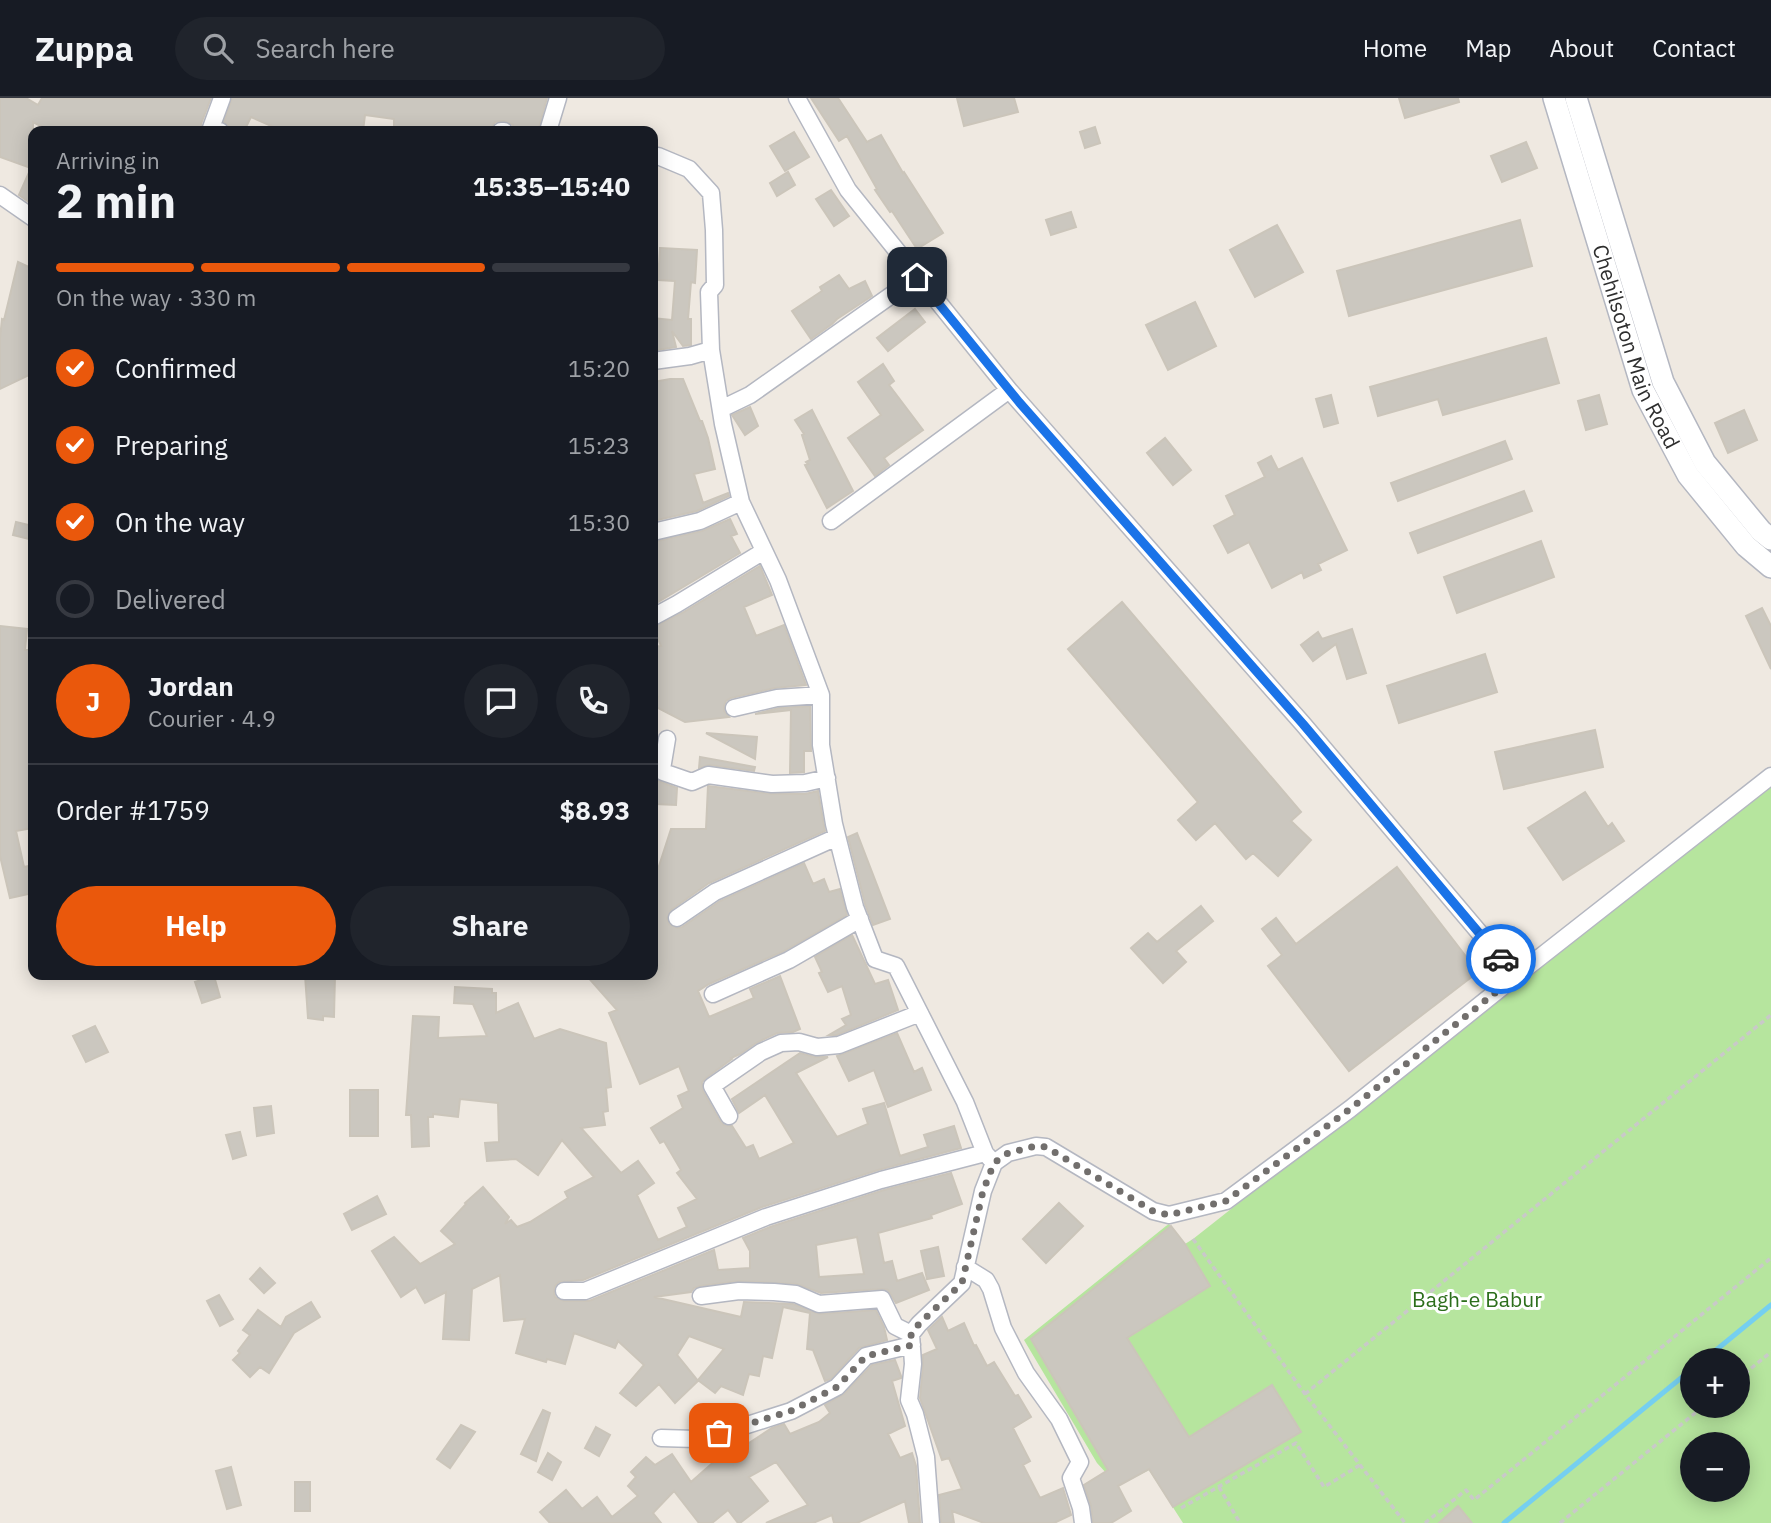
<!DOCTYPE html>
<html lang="en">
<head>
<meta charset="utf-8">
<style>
  body { margin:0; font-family:"IBM Plex Sans",sans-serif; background:#20242c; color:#f1f3f6; height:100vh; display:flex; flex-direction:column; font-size:26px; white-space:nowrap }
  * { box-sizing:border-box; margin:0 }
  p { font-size:23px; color:#9ea1a6 }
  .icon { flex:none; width:38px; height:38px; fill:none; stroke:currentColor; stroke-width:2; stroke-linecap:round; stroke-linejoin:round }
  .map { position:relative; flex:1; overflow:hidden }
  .sheet { position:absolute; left:28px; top:28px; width:630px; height:854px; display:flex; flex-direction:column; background:#171b24; border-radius:14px; box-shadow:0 4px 18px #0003 }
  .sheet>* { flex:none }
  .fabs { position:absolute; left:1680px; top:1250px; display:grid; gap:14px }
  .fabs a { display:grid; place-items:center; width:70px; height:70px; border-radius:50%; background:#171b24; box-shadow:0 4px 18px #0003; font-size:35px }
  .pin { position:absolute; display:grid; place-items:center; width:60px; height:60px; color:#fff; margin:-30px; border-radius:14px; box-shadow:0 4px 10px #0006 }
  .courier { position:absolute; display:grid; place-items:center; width:70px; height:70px; margin:-35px; border:5px solid #1a73e8; border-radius:50%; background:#fff; color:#222; box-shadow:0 2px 9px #0007 }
  .headline em { font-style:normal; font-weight:700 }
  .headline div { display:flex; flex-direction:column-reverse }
  .headline { display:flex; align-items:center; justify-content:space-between; height:119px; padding:0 28px }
  h1 { font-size:46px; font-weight:700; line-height:52px }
  .bar { display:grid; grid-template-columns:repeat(4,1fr); gap:10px 7px; align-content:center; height:84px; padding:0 28px }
  .bar i { height:9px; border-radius:5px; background:#363941 }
  .bar .current { background:#ea580c }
  .bar p { grid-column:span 4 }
  .line { display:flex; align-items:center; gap:18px; padding:0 28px; border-top:2px solid #363941 }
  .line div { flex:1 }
  .round { display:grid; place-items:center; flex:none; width:74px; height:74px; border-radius:37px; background:#20242c }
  ol { padding:0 28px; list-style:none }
  li { display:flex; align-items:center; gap:21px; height:77px }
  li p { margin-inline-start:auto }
  li .icon { padding:7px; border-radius:50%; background:#ea580c; color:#fff; stroke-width:4 }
  li:last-child { color:#9ea1a6 }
  li i { width:38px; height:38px; border:4px solid #363941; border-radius:50% }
  .cta { display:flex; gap:14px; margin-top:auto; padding:14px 28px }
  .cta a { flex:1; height:80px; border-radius:42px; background:#ea580c; color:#fff; font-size:28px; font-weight:700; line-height:80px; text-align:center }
  .cta a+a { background:#20242c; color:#f1f3f6 }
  header { display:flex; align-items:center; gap:42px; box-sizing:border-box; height:98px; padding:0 35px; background:#171b24; border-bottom:2px solid #363941 }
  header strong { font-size:33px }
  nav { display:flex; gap:38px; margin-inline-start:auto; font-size:24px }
  .search { width:490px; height:63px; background:#20242c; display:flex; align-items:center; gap:18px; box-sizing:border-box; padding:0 24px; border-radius:38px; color:#9ea1a6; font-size:26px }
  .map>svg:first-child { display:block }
  .green { fill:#b6e59e; fill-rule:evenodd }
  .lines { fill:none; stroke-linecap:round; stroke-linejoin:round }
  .stream { stroke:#75cff0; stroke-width:5 }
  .building { fill:#cbc7bf; stroke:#cbc5ba; stroke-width:2; fill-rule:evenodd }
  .minor-casing { stroke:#b4b7c1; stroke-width:19 }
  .secondary-casing { stroke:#b4b7c1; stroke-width:24 }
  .path { stroke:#c9c9c9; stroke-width:3.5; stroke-dasharray:5 3.5; stroke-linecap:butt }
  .minor { stroke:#fff; stroke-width:16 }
  .secondary { stroke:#fff; stroke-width:21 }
  .done { stroke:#726f6d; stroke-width:7; stroke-dasharray:0 12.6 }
  .route { stroke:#1a73e8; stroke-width:9 }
  .labels { text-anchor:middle; stroke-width:6; stroke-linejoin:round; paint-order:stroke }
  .street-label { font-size:21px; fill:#2e2e2e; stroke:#fff }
  .park-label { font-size:21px; fill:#2c6e1b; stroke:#fff }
</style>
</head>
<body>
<header>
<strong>Zuppa</strong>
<div class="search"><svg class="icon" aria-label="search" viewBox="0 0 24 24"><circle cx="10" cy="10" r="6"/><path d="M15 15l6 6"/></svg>Search here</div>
<nav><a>Home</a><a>Map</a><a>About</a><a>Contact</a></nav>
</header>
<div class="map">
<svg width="1771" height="1425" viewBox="0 0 1771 1425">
  <rect width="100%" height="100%" fill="#efe9e1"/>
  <path class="green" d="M1771 686V1425H1183L1149 1372 1118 1388 1097 1365 1024 1242 1166 1128 1169 1126 1185 1146 1193 1141ZM1692 1262H1738V1307H1692ZM1692 1346H1738V1391H1692Z"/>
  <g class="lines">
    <path class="stream" d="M1704 1262 1771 1207
      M1504 1425 1692 1271"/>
  </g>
  <path class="building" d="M0 0H26L38 7 42 0H211L201 26V33H50L33 24V107L19 97 31 70 0 59Z
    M232 0H547L538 33H514L513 27 504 23 495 24 491 32 447 31V33H394V21L365 17 363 33H274L276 30 251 19 244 33H230L228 27 224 24Z
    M811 0H838L867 44 881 37 903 75 904 74 943 135 917 151 892 113 890 114 875 92 877 91 847 38 839 43Z
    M957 0H1014L1018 14 964 28Z
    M1399 0H1458L1459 4 1405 20Z
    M1095 29 1100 45 1085 50 1080 34Z
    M794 34 809 59 785 73 770 48Z
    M1526 44 1537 70 1502 84 1491 58Z
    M788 74 795 87 777 98 770 85Z
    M831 92 849 118 834 128 816 101Z
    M1071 114 1076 129 1051 137 1046 122Z
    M1520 122 1532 168 1349 218 1337 173Z
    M1277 127 1303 174 1255 199 1230 152Z
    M660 150 697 152 695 185 691 184 688 221H691V247L683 248 672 233 676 249 658 252 653 251V220L672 222 675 183 658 182Z
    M18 164 33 171V275L0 291V240L2 221 4 222Z
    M839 177 849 191 865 183 872 198 837 221 832 226 811 241 792 213 822 193 820 189Z
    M1195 204 1216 248 1168 272 1146 227Z
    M915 211 925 224 888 253 877 240Z
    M1546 240 1559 285 1443 317 1438 301 1378 318 1370 289Z
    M883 266 894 283 889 287 923 332 884 360 889 367 875 378 848 340 881 317 858 284Z
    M670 281H683L700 323H702L708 340 715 371 694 376 703 405 728 395 729 398 697 413 653 423V284Z
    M1331 297 1338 325 1324 329 1316 301Z
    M1599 297 1607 326 1586 332 1578 303Z
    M750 309 758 328 745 337 732 317Z
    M812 312 853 393 827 410 805 367 808 366 806 364 810 362 802 337 804 336 795 322Z
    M1744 312 1757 342 1728 355 1715 325Z
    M1165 340 1191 372 1173 387 1147 355Z
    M1505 343 1512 361 1398 403 1391 385Z
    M1271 358 1278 372 1302 360 1347 452 1318 466 1321 472 1304 480 1302 474 1272 490 1249 444 1228 455 1214 428 1235 417 1226 398 1265 379 1258 365Z
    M1524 393 1532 413 1418 455 1410 435Z
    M730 421 737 436 731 438 740 455 653 507V444L702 433Z
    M16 424 33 428V442L13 437Z
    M1541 443 1554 479 1457 515 1444 479Z
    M760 468 772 497 744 509 756 538 784 527 806 587 775 590 731 600 726 603 724 608V613L729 619 685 624 656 609 658 599 653 600V549L661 548 653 529 682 515Z
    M1122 504 1301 714 1291 723 1311 742 1278 778 1253 755 1246 761 1215 725 1196 742 1178 722 1198 704 1068 551Z
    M1762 510 1771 528V571L1746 518Z
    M0 528 27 531 25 552H33V730L16 733 24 769 33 767V795L10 800 0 758Z
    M1352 531 1366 575 1347 581 1336 546 1313 563 1301 547 1318 534 1322 541Z
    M1485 556 1497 594 1399 625 1387 588Z
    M810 608 811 653H804V674L790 675 791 612 755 616 779 610Z
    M1595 632 1603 669 1504 691 1495 654Z
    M706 635 757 639 755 661Z
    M700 659 755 669 754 673 709 667 699 670Z
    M656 682 677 690 676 707 655 706Z
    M708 688 772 696H805L818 693 825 733 709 785 671 812 667 820 669 826 677 830 682 829 720 803 804 765 813 786 824 781 829 794 840 791 847 817 784 853 709 886 698 893 709 919 754 900 750 891 780 878 800 931 793 934 777 935 756 945 740 956 731 960 732 961 706 980 702 984 703 993 720 1023 724 1027 732 1028 746 1050 753 1047 759 1061 794 1045 765 997 739 1015 732 1001 800 955 815 959H828L796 975 837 1039 868 1026 863 1011 884 1005 900 1058 928 1049 924 1037 954 1028 961 1050 878 1072 762 1109 583 1182 559 1184 555 1188 554 1194 555 1199 564 1203H589L714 1152 718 1172 750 1170V1153L743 1140 770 1129 884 1092 951 1075 962 1106 931 1117 932 1120 878 1135 884 1165 892 1163 897 1183 922 1175 929 1192 896 1205 888 1192 882 1191 821 1195 797 1186 739 1183 700 1188 694 1190 691 1194 654 1199 741 1219 744 1204 793 1206 819 1216 876 1212 884 1229 887 1242 859 1250 831 1281 825 1283 813 1252 807 1251 810 1215 783 1209 772 1260 763 1258 759 1278 749 1276 743 1297 721 1288 715 1295 698 1282 724 1251 689 1238 677 1257 698 1283 675 1305 659 1286 636 1308 620 1295 644 1267 618 1243 615 1250 574 1235 565 1266 547 1261 546 1264 516 1255 525 1221 504 1223 500 1177 472 1191 469 1242 443 1241 446 1194 425 1205 416 1189 401 1199 372 1153 394 1139 420 1166 455 1146 441 1133 466 1106 465 1105 483 1089 509 1119 505 1126 511 1122 517 1129 530 1124 568 1100 565 1094 594 1079 562 1042 538 1077 516 1061 487 1063 485 1045 499 1044 498 1005 460 1001 458 1019 433 1016V1019H428L429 1048 412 1049 411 1017H406L413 918 439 919 438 940 487 938 473 906 454 905 455 889 492 891V895H496V915L518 905 534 941 560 931 606 945 611 989 606 990 608 1013 603 1014 605 1027 581 1030 621 1075 638 1063 654 1085 637 1097 658 1142 687 1129 678 1110 697 1101 677 1075 681 1072 664 1043 660 1045 651 1030 683 1010 678 998 689 993 679 968 640 986 609 915 617 912 586 877H653V771H658L671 731H706ZM857 1139 864 1176 819 1179 816 1147Z
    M1585 694 1608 729 1612 725 1624 743 1563 782 1528 730Z
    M857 735 890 821 873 827 865 806 848 739Z
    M1397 769 1478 874 1349 973 1268 868 1282 857 1262 831 1276 820 1296 846Z
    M1201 808 1213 823 1176 853 1186 864 1163 885 1131 850 1148 835 1157 844Z
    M852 837 875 886 888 882 898 912 837 937H829L846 927 842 921 851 917 842 888 828 894 819 875 822 874 815 859Z
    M305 877H335L334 919 323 918V922L308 920Z
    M214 878 220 899 202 905 195 884Z
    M95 928 108 954 86 964 73 938Z
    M897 935 914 974 922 970 931 992 888 1009 874 972 849 983 837 958Z
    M350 992H378V1038H350Z
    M271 1008 274 1035 257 1038 254 1010Z
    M240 1034 246 1057 233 1061 226 1037Z
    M377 1098 386 1116 352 1132 344 1116Z
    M1059 1105 1083 1128 1046 1165 1023 1141Z
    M1171 1128 1185 1146 1210 1188 1127 1240 1189 1339 1272 1287 1301 1334 1173 1409 1149 1371 1118 1388 1131 1413 1111 1425H1093L1091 1408 1084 1387 1108 1372 1031 1241Z
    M938 1149 944 1178 927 1181 921 1153Z
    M260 1170 275 1185 264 1195 250 1181Z
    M219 1197 233 1221 220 1228 207 1203Z
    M311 1204 320 1219 294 1235 269 1275 260 1269 250 1279 233 1262 240 1255 238 1253 250 1237 243 1232 258 1212 281 1229 286 1219Z
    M942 1219 948 1233 964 1225 974 1248 976 1247 987 1268 994 1264 1015 1298 1018 1297 1031 1319 1013 1330 1030 1363 1023 1367 1040 1400 1063 1390 1071 1417 1054 1425H984L952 1413 954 1425H941L939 1397 962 1391 949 1360 942 1362 920 1300 923 1267V1257L937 1251 928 1232Z
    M895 1262 901 1278V1280L892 1283 905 1328 888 1336 900 1360 912 1355 916 1368 920 1425H909L905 1403 857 1425H834L832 1417 813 1425H766L808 1407 776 1364 749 1379 768 1403 740 1425H738L728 1412 712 1425H699L674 1393 653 1415 661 1425H550L540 1414 566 1392 582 1411 597 1399 612 1419 638 1398 628 1388 636 1379 631 1374 646 1359 655 1367 672 1356 691 1384 725 1354 745 1340 749 1345 772 1330 784 1326 790 1336 819 1324 830 1315 825 1307 844 1296 872 1267Z
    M543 1312 550 1315 536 1363 521 1356Z
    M461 1327 475 1334 450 1370 437 1361Z
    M596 1329 610 1337 599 1358 585 1350Z
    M548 1355 561 1364 552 1382 538 1374Z
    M231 1369 241 1407 227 1411 216 1373Z
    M295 1384H310V1413H295Z
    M1458 1408 1472 1425H1439Z"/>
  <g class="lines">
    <g class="minor-casing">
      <path id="minor" d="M797 0 848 92 1009 292 1303 626 1516 878
        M220 33 211 30 222 0
        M501 33H504
        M548 33 558 0
        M658 58 689 71 711 95 714 132 715 187 709 194 711 252 723 326 741 404 778 482 821 597V647L834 726 855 809 875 861 896 868 965 1004 985 1055 994 1065
        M0 97 33 120
        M653 263 690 258 711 252
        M721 311 750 297 917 179
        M831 423 1009 292
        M653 434 700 423 741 404
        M653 519 677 506 764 453
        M734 610 777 600 821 597
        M667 641 662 671 663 674 692 684 708 677 772 686 805 685 827 680
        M677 820 715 794 837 739
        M713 896 789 862 860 821
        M729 1018 712 988 761 954 781 945 799 944 817 949 839 947 920 915
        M965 1169 986 1182 991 1191 1003 1230 1026 1275 1059 1321 1080 1364 1071 1380 1081 1410 1083 1425
        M564 1193H585L766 1119 881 1082 985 1055
        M701 1198 739 1193 774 1194 796 1196 819 1206 882 1201 895 1228 911 1236
        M661 1340 696 1341 741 1329 791 1313 837 1289 866 1258 912 1247
        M931 1425 926 1359 915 1316 909 1302 913 1266 911 1236 919 1226 962 1185 983 1093 994 1065 1008 1055 1036 1048 1046 1049 1153 1113 1169 1117 1226 1103 1350 1011 1516 878 1771 678"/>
    </g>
    <g class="secondary-casing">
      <g id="secondary">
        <path id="s1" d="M1554 0 1643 292 1688 377 1746 448 1771 469"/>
        <path d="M1576 0 1663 284 1705 365 1761 433 1771 441"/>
      </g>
    </g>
    <path class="path" d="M1193 1141 1305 1296 1405 1425
      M1738 1281 1771 1254
      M1305 1296 1771 917
      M1219 1389 1240 1425
      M1181 1410 1296 1345 1324 1389 1360 1367
      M1425 1425 1466 1392 1474 1402 1771 1160
      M1560 1425 1705 1307"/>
    <use href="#minor" class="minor"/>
    <use href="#secondary" class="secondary"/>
  </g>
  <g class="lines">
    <path class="done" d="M719 1335 791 1313 837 1289 866 1258 912 1247 911 1236 919 1226 962 1185 983 1093 994 1065 1008 1055 1036 1048 1046 1049 1153 1113 1169 1117 1226 1103 1350 1011 1516 878 1501 861"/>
    <path class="route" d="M917 179 1019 304 1303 626 1501 861"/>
  </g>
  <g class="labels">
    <g class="street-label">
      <text dy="7" stroke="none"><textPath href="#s1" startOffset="262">Chehilsoton Main Road</textPath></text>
    </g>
    <g class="park-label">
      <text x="1477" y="1209">Bagh-e Babur</text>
    </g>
  </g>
</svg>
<div class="fabs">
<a>+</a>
<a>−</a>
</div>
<div class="pin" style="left:719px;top:1335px;background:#ea580c"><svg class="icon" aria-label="bag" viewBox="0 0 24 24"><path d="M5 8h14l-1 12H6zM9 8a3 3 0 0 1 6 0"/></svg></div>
<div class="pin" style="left:917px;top:179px;background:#1f2937"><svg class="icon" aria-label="home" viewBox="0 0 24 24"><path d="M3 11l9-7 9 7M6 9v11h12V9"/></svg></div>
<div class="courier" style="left:1501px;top:861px"><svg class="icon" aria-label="car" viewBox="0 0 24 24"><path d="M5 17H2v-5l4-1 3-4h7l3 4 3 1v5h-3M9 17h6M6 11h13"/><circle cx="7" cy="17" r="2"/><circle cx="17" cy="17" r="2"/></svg></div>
<section class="sheet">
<div class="headline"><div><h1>2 min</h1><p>Arriving in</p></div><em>15:35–15:40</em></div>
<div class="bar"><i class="current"></i><i class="current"></i><i class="current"></i><i></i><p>On the way · 330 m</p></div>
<ol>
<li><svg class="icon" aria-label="check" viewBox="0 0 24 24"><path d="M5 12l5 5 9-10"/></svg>Confirmed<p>15:20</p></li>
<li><svg class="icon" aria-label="check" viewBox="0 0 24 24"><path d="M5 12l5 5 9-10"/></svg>Preparing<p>15:23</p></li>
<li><svg class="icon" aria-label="check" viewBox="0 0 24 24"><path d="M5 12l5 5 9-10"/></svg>On the way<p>15:30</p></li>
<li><i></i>Delivered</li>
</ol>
<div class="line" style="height:126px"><b class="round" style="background:#ea580c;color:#fff">J</b><div><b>Jordan</b><p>Courier · 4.9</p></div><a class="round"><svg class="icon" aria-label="chat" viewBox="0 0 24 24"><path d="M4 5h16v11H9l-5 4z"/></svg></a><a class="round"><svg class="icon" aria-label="phone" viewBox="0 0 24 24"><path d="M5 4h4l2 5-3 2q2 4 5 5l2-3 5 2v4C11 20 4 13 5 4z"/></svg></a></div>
<div class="line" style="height:91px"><div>Order #1759</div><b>$8.93</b></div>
<div class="cta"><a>Help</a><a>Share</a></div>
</section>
</div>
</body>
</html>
